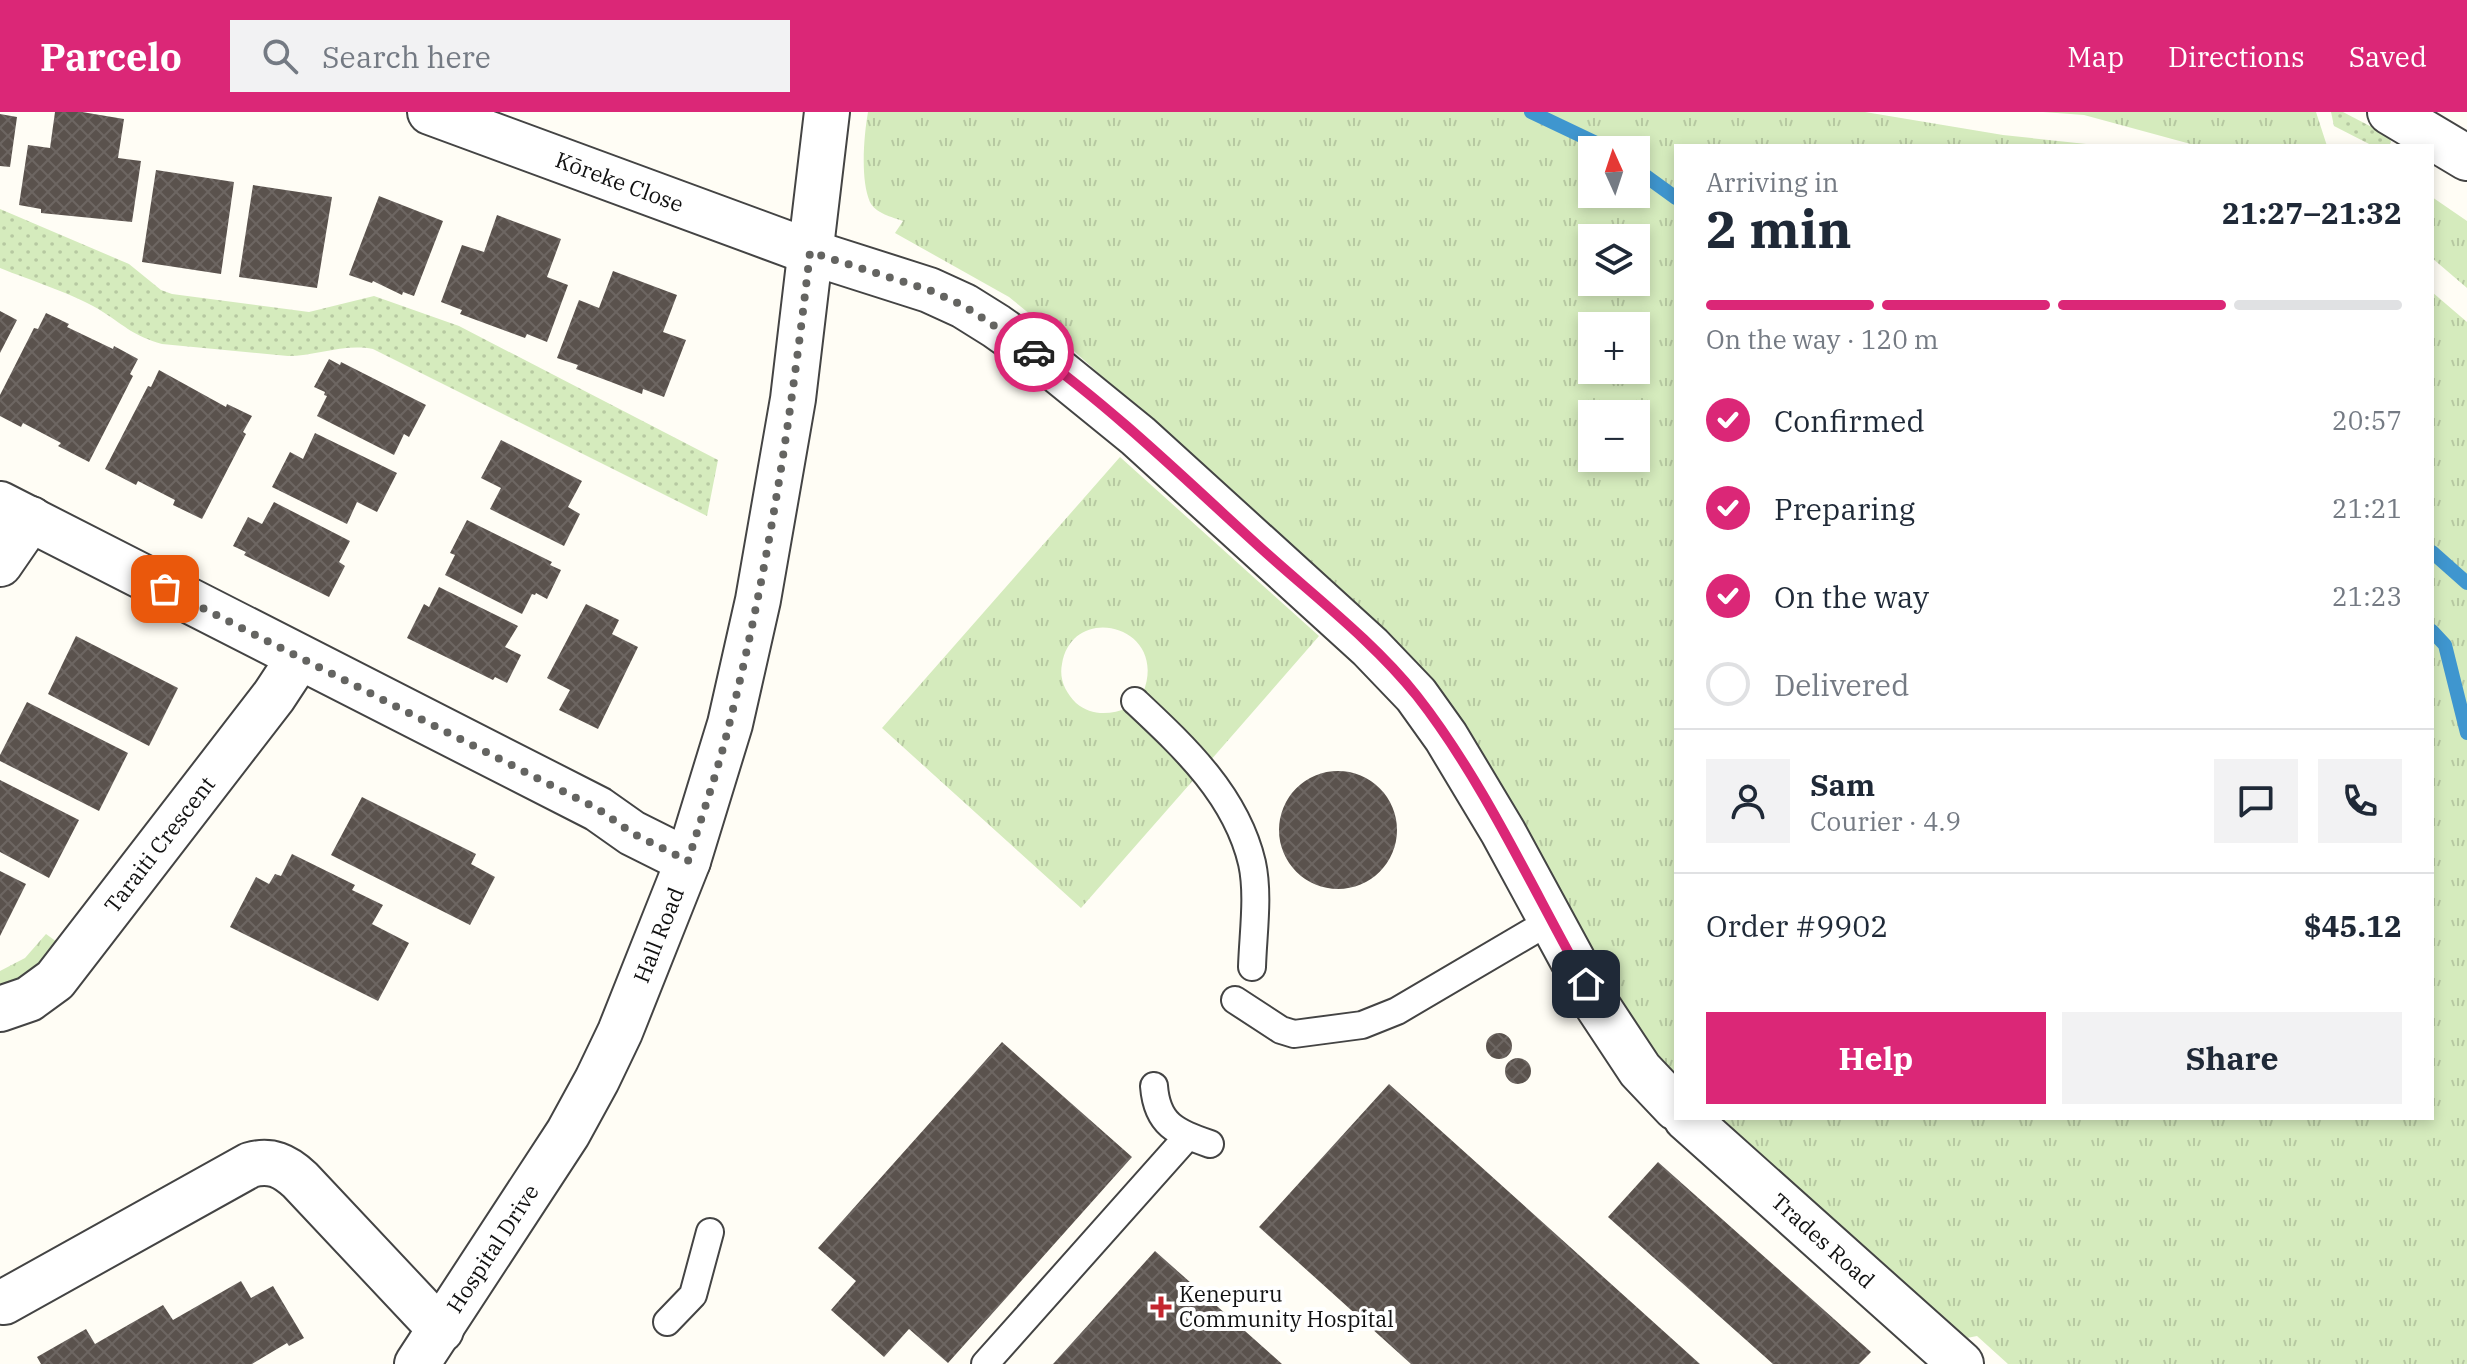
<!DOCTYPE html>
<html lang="en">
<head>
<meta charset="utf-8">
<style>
  body { margin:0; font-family:"IBM Plex Serif",serif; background:#f2f2f3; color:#1f2937; height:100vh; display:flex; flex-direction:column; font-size:30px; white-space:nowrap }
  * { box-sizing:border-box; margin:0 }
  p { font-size:26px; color:#747a83 }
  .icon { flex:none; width:44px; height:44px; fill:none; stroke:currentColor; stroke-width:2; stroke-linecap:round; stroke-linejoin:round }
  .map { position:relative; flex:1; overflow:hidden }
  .drawer { position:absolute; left:1674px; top:32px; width:760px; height:976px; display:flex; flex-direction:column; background:#fff; border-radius:0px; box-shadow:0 4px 12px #0003 }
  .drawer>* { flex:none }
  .needle { width:52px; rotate:357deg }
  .buttons { position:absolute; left:1578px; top:24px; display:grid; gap:16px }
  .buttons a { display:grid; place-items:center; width:72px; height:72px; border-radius:0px; background:#fff; box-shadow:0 4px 12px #0003; font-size:40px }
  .pin { position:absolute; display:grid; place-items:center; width:68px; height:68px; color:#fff; margin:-34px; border-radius:16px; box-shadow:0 4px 12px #0006 }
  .courier { position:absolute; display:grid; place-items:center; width:80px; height:80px; margin:-40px; border:6px solid #db2777; border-radius:50%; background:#fff; color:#222; box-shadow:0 2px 10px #0007 }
  .head em { font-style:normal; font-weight:700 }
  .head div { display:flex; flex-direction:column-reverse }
  .head { display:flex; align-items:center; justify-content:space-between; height:136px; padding:0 32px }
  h1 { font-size:52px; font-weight:700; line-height:60px }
  .bar { display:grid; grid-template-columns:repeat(4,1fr); gap:12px 8px; align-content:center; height:96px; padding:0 32px }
  .bar i { height:10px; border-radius:6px; background:#e0e1e3 }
  .bar .on { background:#db2777 }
  .bar p { grid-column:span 4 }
  .line { display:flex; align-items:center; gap:20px; padding:0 32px; border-top:2px solid #e0e1e3 }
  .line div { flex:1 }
  .round { display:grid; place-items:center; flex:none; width:84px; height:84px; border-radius:0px; background:#f2f2f3 }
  ol { padding:0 32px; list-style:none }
  li { display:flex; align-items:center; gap:24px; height:88px }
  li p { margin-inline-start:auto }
  li .icon { padding:8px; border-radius:50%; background:#db2777; color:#fff; stroke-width:4 }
  li:last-child { color:#747a83 }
  li i { width:44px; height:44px; border:4px solid #e0e1e3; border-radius:50% }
  .cta { display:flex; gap:16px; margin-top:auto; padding:16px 32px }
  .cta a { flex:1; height:92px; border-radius:0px; background:#db2777; color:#fff; font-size:32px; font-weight:700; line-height:92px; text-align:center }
  .cta a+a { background:#f2f2f3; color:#1f2937 }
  header { display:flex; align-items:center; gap:48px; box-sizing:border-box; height:112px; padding:0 40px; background:#db2777; color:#fff }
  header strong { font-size:38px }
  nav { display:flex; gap:44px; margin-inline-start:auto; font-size:28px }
  .search { width:560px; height:72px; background:#f2f2f3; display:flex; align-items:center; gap:20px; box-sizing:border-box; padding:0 28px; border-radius:0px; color:#747a83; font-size:30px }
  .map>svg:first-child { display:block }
  .grass { fill:url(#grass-tufts); fill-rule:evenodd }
  .garden { fill:url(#garden-dots) }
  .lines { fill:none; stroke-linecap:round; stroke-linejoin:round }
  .stream { stroke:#3f96cf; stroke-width:14 }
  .building { fill:url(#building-cross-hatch) }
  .service-casing { stroke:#444; stroke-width:30 }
  .minor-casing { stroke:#444; stroke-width:48 }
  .tertiary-casing { stroke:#444; stroke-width:48 }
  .service { stroke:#fff; stroke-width:26 }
  .minor { stroke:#fff; stroke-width:44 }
  .tertiary { stroke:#fff; stroke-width:44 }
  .done { stroke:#646461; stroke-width:8; stroke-dasharray:0 14.4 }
  .route { stroke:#db2777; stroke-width:10 }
  .poi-dot { fill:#c4262e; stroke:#fff; stroke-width:3 }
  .labels { text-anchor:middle; stroke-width:8; stroke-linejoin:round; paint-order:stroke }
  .street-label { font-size:22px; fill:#111; stroke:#fff }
  .poi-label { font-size:22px; fill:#111; stroke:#fff; text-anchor:start }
</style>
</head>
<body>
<header>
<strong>Parcelo</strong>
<div class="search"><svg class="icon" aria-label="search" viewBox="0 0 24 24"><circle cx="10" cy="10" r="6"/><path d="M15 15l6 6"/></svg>Search here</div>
<nav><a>Map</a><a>Directions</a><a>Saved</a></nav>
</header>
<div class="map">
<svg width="2467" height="1252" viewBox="0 0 2467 1252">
  <defs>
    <pattern id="grass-tufts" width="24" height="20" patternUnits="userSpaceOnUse" patternTransform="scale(2)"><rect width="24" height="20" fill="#d5ebbd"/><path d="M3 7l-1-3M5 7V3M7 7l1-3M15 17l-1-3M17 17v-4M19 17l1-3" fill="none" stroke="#b6c8a1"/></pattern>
    <pattern id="garden-dots" width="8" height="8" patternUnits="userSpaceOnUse" patternTransform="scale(2)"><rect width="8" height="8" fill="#d5ebbd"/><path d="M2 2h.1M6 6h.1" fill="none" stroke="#b6c8a1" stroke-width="1.8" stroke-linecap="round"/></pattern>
    <pattern id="building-cross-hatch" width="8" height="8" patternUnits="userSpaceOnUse" patternTransform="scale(2)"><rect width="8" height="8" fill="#5a524d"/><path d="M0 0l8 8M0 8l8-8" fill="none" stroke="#6d6662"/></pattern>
  </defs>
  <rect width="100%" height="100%" fill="#fffdf5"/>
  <path class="grass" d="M868 0H1865L2003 23 2105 34H1676V971L1649 940 1375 512 1064 230 1009 185 895 121 903 109C892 105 875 101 870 90 860 68 864 23 868 0ZM1592 38H1636V82H1592ZM1592 126H1636V170H1592ZM1592 214H1636V258H1592ZM1592 302H1636V346H1592Z
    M2043 0H2316L2327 34H2198L2084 3Z
    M2432 85 2467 109V176L2432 146Z
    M2432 180 2467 210V1252H2008L1977 1224 1957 1228 1711 1006H2432Z
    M1120 345 1319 524 1210 649 1143 581C1170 513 1072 489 1062 552 1059 567 1065 580 1076 591 1091 604 1110 603 1128 596L1196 665 1081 796 882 616Z
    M46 822 57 830C40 850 26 867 0 873V859L25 846Z"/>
  <path class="garden" d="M2331 0H2343L2389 24 2391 30 2389 34H2373L2334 14Z
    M0 97 129 152 161 178 172 182 309 200 374 184 459 214 718 348 707 404 373 237C345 231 316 244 288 244L162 232C134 224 126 215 103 200 78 183 29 168 0 156Z"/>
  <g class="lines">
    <path class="stream" d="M1531 0 1611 38
      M1636 57 1676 86
      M2432 440 2467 471
      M2432 519 2445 533 2467 621"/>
  </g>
  <path class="building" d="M55 0H82L124 7 118 46 141 49 132 110 41 101V97L19 93 28 33 50 36Z
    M0 2 17 5 10 55 0 54Z
    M156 58 234 70 221 162 142 150Z
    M253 73 332 85 317 176 239 165Z
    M379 84 443 109 414 184 403 180 402 183 373 169 372 171 349 163Z
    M497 103 561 127 547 165 568 173 547 230 527 222 525 226 460 202 462 198 441 190 462 133 484 140Z
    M613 159 677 183 663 220 686 228 664 285 643 277 642 282 611 270 576 257 578 253 557 246 579 188 599 196Z
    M0 199 17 208 0 241Z
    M46 201 69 212 67 215 113 237 114 234 138 247 130 262 133 264 89 350 58 334 61 331 23 311 21 315 0 304V283L34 216 38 217Z
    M329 247 340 253 341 250 426 293 409 325 404 322 394 343 317 304 327 284 324 283 325 280 314 275Z
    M159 258 226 295 227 292 252 304 243 320 246 322 202 407 173 393 175 388 138 369 136 373 105 357 148 274 151 275Z
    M315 321 397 361 377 400 357 390 347 412 272 375 290 340 303 347Z
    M501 328 582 369 568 395 580 402 564 434 490 397 501 376 481 366Z
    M274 390 350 429 339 450 345 454 329 485 244 443 246 440 233 434 248 405 262 412Z
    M467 408 552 450 550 453 561 458 547 487 536 481 535 483 532 482 522 502 445 463 455 443 450 441Z
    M439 475 518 514 505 535 521 543 507 571 495 565 493 568 407 526 424 492 429 495Z
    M586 492 619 508 612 522 638 535 598 617 559 598 570 578 547 566Z
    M76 524 178 576 149 634 48 582Z
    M27 590 128 641 99 699 0 649V643Z
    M1279 718a59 59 0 1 1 118 0a59 59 0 1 1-118 0Z
    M0 668 79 708 49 766 0 740Z
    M362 685 476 742 471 752 495 765 470 813 331 743Z
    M292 742 355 773 352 778 383 793 372 812 409 831 378 889 230 815 256 765 269 772 275 762 281 764Z
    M0 759 26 772 0 824Z
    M1486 934a13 13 0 1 1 26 0a13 13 0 1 1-26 0Z
    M1002 930 1132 1045 948 1251 909 1217 884 1245 831 1198 856 1169 818 1136Z
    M1505 959a13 13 0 1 1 26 0a13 13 0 1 1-26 0Z
    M1389 972 1700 1252H1411L1259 1115Z
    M1658 1050 1871 1240 1859 1252H1773L1608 1105Z
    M1155 1139 1282 1252H1053Z
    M241 1169 251 1186 273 1174 304 1226 289 1234 287 1231 252 1252H41L37 1245 86 1217 95 1232 163 1193 173 1208Z"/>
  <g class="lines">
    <g class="service-casing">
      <path id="service" d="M1135 589C1184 635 1236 683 1252 751 1259 783 1253 822 1252 855
        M1235 888 1281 918 1294 922 1362 913 1397 899 1550 809
        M1154 974C1157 1013 1176 1020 1210 1032
        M667 1210 693 1183 710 1120
        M985 1252 1188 1024"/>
    </g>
    <g class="minor-casing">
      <g id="minor">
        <path id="s1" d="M430 0 810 140 929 178 964 194 996 214 1047 250 1138 324 1370 535 1416 583 1446 625 1503 720 1597 893 1640 958 1676 996"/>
        <path d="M2390 0 2467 46"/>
        <path d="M0 392 598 697 632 721 688 749"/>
        <path d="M0 452 31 407"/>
        <path id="s2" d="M0 897 29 887 55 868 274 584 299 546"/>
        <path id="s3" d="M1686 1006 1961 1252"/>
        <path d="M4 1190 250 1053C271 1047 285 1054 300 1068L441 1218"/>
      </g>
    </g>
    <g class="tertiary-casing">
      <g id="tertiary">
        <path id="s4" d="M417 1252 568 1021 597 968 620 920 688 749 730 612 758 488 793 287 827 0"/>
      </g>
    </g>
    <use href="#service" class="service"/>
    <use href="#minor" class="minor"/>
    <use href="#tertiary" class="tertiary"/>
  </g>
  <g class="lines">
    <path class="done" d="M165 477 598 697 632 721 688 749C702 703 719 656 730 609 769 455 792 298 810 140L929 178 964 194 1034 240"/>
    <path class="route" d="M1034 240C1116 299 1189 371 1263 438 1315 485 1374 530 1417 584 1483 668 1533 778 1586 872"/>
  </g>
  <path class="poi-dot" d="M1157 1183h8v8h8v8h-8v8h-8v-8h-8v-8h8z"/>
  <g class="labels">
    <g class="street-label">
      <text dy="8" stroke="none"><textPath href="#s1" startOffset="202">Kōreke Close</textPath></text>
      <text dy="8" stroke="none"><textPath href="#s2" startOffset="234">Taraiti Crescent</textPath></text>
      <text dy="8" stroke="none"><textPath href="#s4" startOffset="494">Hall Road</textPath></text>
      <text dy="8" stroke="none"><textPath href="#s3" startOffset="184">Trades Road</textPath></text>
      <text dy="8" stroke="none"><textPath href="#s4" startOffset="138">Hospital Drive</textPath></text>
    </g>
    <g class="poi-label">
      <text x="1179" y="1190">Kenepuru<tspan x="1179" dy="25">Community Hospital</tspan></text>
    </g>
  </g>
</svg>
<div class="buttons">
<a><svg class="needle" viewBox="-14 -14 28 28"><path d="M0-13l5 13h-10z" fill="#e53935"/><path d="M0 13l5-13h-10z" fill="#747a83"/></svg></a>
<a><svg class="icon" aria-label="layers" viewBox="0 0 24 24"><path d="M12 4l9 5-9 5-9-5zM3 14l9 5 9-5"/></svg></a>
<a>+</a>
<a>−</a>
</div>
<div class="pin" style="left:165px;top:477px;background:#ea580c"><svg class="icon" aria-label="bag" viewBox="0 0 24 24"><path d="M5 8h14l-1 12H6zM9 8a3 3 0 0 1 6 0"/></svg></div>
<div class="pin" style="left:1586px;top:872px;background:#1f2937"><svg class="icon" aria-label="home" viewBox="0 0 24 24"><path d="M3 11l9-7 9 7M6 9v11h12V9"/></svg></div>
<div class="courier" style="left:1034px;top:240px"><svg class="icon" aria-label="car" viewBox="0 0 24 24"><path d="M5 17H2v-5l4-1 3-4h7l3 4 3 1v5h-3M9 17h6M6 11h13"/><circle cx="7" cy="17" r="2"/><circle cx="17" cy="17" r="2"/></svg></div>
<section class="drawer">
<div class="head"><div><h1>2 min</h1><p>Arriving in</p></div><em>21:27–21:32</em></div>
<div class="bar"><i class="on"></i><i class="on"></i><i class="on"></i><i></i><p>On the way · 120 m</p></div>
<ol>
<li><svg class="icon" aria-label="check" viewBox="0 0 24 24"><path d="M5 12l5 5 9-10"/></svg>Confirmed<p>20:57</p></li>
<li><svg class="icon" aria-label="check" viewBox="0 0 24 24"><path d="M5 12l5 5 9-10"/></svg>Preparing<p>21:21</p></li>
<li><svg class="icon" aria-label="check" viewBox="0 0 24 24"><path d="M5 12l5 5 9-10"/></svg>On the way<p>21:23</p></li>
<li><i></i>Delivered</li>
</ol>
<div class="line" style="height:144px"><a class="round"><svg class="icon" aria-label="person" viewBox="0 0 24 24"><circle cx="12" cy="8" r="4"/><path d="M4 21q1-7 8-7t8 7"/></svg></a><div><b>Sam</b><p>Courier · 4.9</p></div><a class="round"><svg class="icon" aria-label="chat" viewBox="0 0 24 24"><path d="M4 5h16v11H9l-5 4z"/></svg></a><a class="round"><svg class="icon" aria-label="phone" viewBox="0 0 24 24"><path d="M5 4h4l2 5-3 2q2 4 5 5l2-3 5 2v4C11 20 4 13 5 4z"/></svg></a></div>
<div class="line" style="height:104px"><div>Order #9902</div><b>$45.12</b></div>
<div class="cta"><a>Help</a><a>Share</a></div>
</section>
</div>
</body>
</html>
